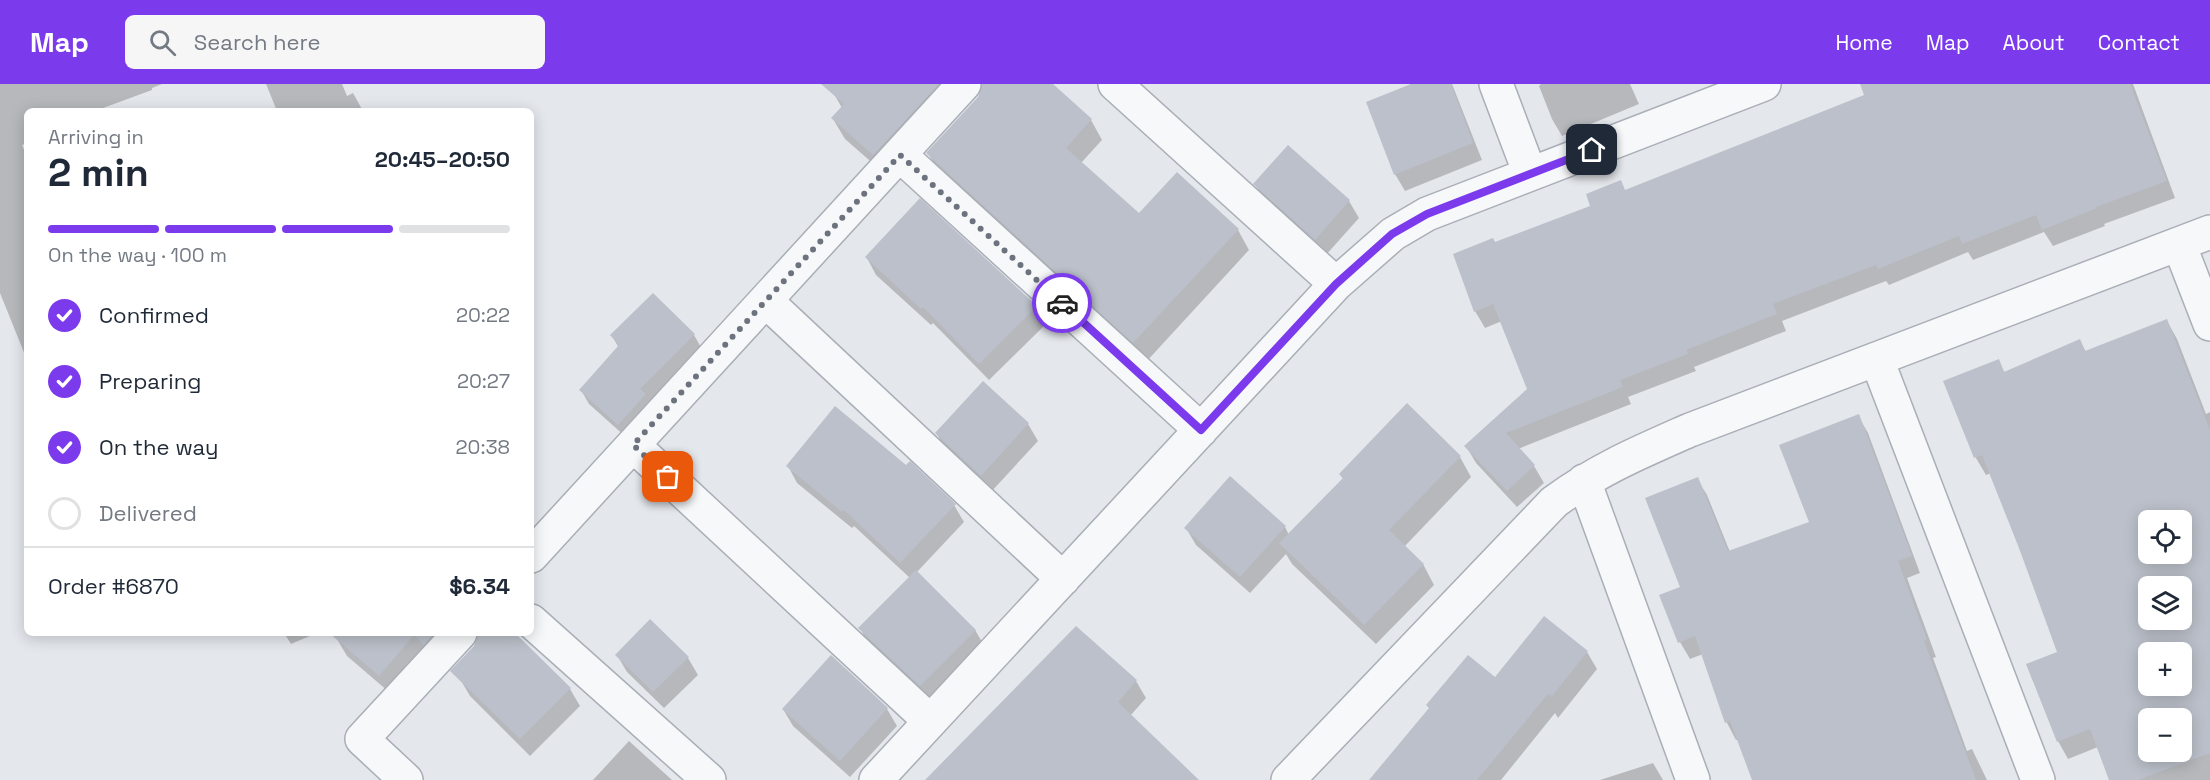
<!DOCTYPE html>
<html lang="en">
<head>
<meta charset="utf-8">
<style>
  body { margin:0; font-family:"Space Grotesk",sans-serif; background:#f6f6f7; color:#1f2937; height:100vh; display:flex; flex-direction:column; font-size:22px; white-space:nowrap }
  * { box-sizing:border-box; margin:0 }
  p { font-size:20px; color:#747a83 }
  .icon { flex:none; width:33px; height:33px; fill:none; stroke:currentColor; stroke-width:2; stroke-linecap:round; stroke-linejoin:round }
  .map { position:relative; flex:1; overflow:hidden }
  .side { position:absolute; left:24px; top:24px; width:510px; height:528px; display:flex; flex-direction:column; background:#fff; border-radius:9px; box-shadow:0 3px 15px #0003 }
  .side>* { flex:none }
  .tools { position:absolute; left:2138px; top:426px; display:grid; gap:12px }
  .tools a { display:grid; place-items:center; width:54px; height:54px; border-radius:9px; background:#fff; box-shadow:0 3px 15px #0003; font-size:30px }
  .pin { position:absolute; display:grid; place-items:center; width:51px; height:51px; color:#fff; margin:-26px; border-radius:12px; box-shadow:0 3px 9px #0006 }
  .courier { position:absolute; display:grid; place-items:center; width:60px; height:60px; margin:-30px; border:4px solid #7c3aed; border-radius:50%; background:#fff; color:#222; box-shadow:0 2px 8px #0007 }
  .summary em { font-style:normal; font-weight:600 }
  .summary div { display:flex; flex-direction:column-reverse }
  .summary { display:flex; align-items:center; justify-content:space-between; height:102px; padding:0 24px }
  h1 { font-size:39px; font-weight:600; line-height:45px }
  .bar { display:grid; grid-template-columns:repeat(4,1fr); gap:9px 6px; align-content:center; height:72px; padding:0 24px }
  .bar i { height:8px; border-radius:4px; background:#e0e1e3 }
  .bar .active { background:#7c3aed }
  .bar p { grid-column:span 4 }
  .line { display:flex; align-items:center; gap:15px; padding:0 24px; border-top:2px solid #e0e1e3 }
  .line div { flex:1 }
  ol { padding:0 24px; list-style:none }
  li { display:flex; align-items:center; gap:18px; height:66px }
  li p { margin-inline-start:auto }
  li .icon { padding:6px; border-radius:50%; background:#7c3aed; color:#fff; stroke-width:4 }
  li:last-child { color:#747a83 }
  li i { width:33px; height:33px; border:3px solid #e0e1e3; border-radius:50% }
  header { display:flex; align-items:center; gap:36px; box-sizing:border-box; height:84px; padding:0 30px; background:#7c3aed; color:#fff }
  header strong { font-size:28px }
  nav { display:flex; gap:33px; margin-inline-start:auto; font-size:21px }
  .search { width:420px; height:54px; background:#f6f6f7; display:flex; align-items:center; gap:15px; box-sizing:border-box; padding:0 21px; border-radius:9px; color:#747a83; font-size:22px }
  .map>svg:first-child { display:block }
  .shadow { fill:#0003; fill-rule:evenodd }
  .building { fill:#bbc0ca; fill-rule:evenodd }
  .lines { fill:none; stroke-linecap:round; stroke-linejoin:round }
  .street-casing { stroke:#a9aeb7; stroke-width:36 }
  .street { stroke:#f7f8fa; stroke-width:33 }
  .done { stroke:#6c737f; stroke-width:6; stroke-dasharray:0 10.8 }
  .route { stroke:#7c3aed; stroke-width:8 }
</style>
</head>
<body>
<header>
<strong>Map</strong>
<div class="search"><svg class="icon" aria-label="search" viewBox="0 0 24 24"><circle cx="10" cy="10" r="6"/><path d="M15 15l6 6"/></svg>Search here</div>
<nav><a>Home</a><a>Map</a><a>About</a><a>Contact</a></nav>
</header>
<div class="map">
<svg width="2210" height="696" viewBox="0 0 2210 696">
  <rect width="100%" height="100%" fill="#e4e7ec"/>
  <path class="shadow" d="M0 0H162L152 4V6L95 27H27V59L22 61 27 73V276L0 209Z
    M266 0H342L347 12 353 9 363 27H277Z
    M843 0H1051L1091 36 1102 56 1081 79 1139 131 1238 146 1249 166 1146 278 939 89 928 69 979 13 984 3 980 1 885 90 845 55 833 35 842 24 834 10Z
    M1415 0H1452L1482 76 1405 107 1395 90Z
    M1541 0H1630L1639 20 1562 52 1552 35 1539 2Z
    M1861 0H2133L2175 114 2104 140 2105 142 2053 162 2044 148 1973 176 1968 168 1889 201 1886 197 1782 237 1786 247 1694 283 1696 287 1628 313 1631 320 1518 365 1534 382 1544 399 1517 423 1476 379 1466 362 1529 305 1502 237 1485 244 1475 227 1494 159 1592 123 1626 107 1866 12Z
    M1255 100 1349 117 1359 134 1325 172 1265 117Z
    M867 174 1036 223 1046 240 989 296 933 239 931 241 876 191Z
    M653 211 694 251 702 265 649 318 652 325 627 354 589 320 581 306 619 264 612 252Z
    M2167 237 2177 255 2206 330 2210 328V696H2111L2098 663 2068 675 2058 657 2059 569 1991 389 1986 391 1976 374 1945 298 1998 277 2005 289 2080 257 2086 268ZM2148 436H2181V470H2148ZM2148 502H2181V536H2148ZM2148 568H2181V602H2148ZM2148 634H2181V668H2148Z
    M1858 332 1868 349 1920 489 1907 494 1936 573 1933 574 1967 667 1972 665 1987 696H1754L1739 655 1736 656 1727 639 1703 570 1690 575 1680 558 1682 504 1697 395 1707 411 1730 468 1811 438Z
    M1028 340 1038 357 991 408 946 367 937 350Z
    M1460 373 1471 393 1404 463 1423 480 1434 501 1376 560 1292 480 1286 470 1250 509 1196 461 1186 444 1230 394 1285 443 1289 451 1343 395 1340 390Z
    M788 382 954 421 964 438 917 488 975 546 985 563 930 618 869 561 860 544 910 494 854 442 852 444 797 399Z
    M1076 544 1136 597 1146 614 1130 632 1197 696H950Z
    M284 549H317L291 560Z
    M342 549H431L435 555 389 608 347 572 337 555Z
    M506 549H513L570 605 580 622 530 672 470 612 460 595Z
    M1587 568 1597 585 1558 634 1555 629 1501 696H1371L1495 595Z
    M617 571 688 574 698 591 664 624 627 588Z
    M783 625H887L897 642 850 693 793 642Z
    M629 657 672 696H593Z
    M1653 679 1663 696H1600Z"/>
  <path class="building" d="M821 0H939L873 71 831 34 844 20Z
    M982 0H1053L1092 35 1066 64 1139 129 1177 88 1239 145 1133 259 926 69 978 13Z
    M1411 0H1451L1473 59 1394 91 1366 18Z
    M1860 0H2130L2167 97 2096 123 2097 124 2042 146 2036 131 1962 160 1959 152 1878 185 1876 181 1773 220 1777 230 1686 266 1688 270 1620 296 1623 303 1506 349 1535 381 1507 407 1464 362 1527 305 1493 220 1474 228 1453 170 1493 154 1495 158 1590 122 1586 110 1621 96 1625 106 1864 11Z
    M1288 61 1350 116 1315 156 1253 100Z
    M920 114 1037 222 979 280 923 223 921 225 865 173Z
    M653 209 695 250 640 305 646 310 618 341 579 306 619 261 610 251Z
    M2167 235 2210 346V669L2138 696H2109L2090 645 2057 658 2026 580 2057 568 2019 464 1982 371 1974 374 1943 297 1999 275 2004 288 2080 255 2085 267ZM2148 436H2181V470H2148ZM2148 502H2181V536H2148ZM2148 568H2181V602H2148ZM2148 634H2181V668H2148Z
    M983 297 1029 339 981 392 935 349Z
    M1407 319 1461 372 1389 446 1424 480 1364 541 1279 459 1343 394 1339 390Z
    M835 322 906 381 910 377 956 420 900 479 844 426 842 428 786 382Z
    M1859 330 1912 472 1898 477 1927 556 1924 557 1976 696H1752L1730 637 1725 639 1695 552 1678 559 1659 511 1680 503 1645 414 1698 393 1728 467 1809 438 1779 361Z
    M1230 392 1286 442 1240 493 1184 444Z
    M916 486 976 546 920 602 858 544Z
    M1544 532 1588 567 1552 612 1548 610 1477 696H1369L1429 624 1426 621 1468 571 1495 593Z
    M650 535 689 573 653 608 615 571Z
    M1076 542 1137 596 1118 618 1199 696H925Z
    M329 549H434L424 561 414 551 379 592Z
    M478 549H515L571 604 520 655 450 587 474 562Z
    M831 571 888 624 840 677 782 625Z"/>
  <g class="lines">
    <g class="street-casing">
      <path id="street" d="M1115 0 1336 200
        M1496 0 1530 90
        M900 71 1201 346
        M2179 160 2210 240
        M766 217 1063 495
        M1877 276 2038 696
        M633 361 930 637
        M1584 397 1693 696
        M531 472 964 0
        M531 537 709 696
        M406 696 362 655 460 549
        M876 696 1336 200 1393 150 1427 130 1764 0
        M1288 696 1554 418C1599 385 1640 368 1690 346L2210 148"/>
    </g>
    <use href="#street" class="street"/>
  </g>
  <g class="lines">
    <path class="done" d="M668 393 633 361 900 71 1062 219"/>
    <path class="route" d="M1062 219 1201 346 1336 200 1392 150 1427 130 1592 66"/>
  </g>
</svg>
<div class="tools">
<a><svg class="icon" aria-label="locate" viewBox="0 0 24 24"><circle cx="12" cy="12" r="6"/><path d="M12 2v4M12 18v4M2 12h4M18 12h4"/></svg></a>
<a><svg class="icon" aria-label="layers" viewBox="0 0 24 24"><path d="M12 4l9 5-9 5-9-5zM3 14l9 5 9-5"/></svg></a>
<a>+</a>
<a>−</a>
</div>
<div class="pin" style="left:668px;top:393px;background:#ea580c"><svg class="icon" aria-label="bag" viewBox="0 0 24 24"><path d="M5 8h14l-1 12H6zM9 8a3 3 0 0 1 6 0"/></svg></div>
<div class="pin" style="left:1592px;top:66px;background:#1f2937"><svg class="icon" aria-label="home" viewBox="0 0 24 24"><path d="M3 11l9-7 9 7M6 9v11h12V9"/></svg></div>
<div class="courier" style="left:1062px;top:219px"><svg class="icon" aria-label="car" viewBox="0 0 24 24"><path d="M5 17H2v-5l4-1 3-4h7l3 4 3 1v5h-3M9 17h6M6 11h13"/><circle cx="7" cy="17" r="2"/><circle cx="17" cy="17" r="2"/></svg></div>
<section class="side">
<div class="summary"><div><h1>2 min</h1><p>Arriving in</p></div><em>20:45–20:50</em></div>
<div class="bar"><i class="active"></i><i class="active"></i><i class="active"></i><i></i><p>On the way · 100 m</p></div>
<ol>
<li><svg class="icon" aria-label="check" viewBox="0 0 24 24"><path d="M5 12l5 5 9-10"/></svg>Confirmed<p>20:22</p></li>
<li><svg class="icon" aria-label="check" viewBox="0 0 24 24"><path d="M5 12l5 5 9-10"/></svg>Preparing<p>20:27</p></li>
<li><svg class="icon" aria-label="check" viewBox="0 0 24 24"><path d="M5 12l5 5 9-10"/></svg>On the way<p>20:38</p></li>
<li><i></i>Delivered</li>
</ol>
<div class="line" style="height:78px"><div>Order #6870</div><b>$6.34</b></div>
</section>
</div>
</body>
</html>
